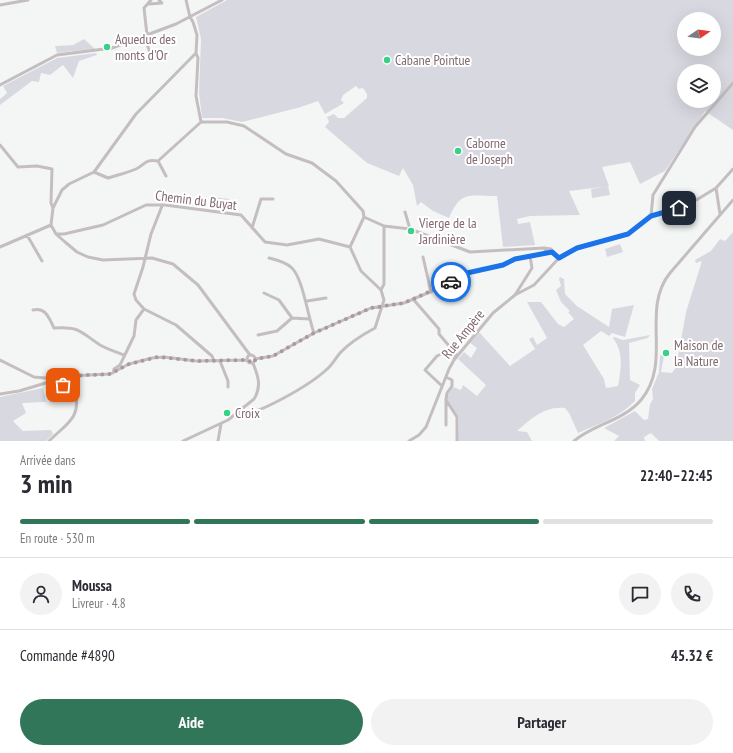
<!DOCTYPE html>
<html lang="fr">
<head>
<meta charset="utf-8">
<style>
  body { margin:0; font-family:"PT Sans Narrow",sans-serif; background:#f2f2f3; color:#2b2b33; height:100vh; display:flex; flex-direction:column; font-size:15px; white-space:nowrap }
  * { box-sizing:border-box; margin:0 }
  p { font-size:13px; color:#7c7c81 }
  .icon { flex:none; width:22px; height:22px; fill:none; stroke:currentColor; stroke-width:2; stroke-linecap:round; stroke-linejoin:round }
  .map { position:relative; height:441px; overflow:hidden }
  .side { display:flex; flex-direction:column; background:#fff; flex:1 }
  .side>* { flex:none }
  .needle { width:26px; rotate:77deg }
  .buttons { position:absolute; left:677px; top:12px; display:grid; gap:8px }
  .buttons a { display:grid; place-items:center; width:44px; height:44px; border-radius:50%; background:#fff; box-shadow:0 4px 16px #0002; font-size:20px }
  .pin { position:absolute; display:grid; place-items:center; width:34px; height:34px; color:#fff; margin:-17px; border-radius:8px; box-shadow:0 2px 6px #0006 }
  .courier { position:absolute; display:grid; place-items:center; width:40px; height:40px; margin:-20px; border:3px solid #1a73e8; border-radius:50%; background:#fff; color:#222; box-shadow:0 1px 5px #0007 }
  .summary em { font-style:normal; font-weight:600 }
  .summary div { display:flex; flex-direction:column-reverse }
  .summary { display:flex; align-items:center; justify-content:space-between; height:68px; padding:0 20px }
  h1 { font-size:26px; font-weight:600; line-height:30px }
  .bar { display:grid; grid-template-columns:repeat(4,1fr); gap:6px 4px; align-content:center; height:48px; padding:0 20px }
  .bar i { height:5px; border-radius:3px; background:#e1e1e2 }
  .bar .active { background:#317659 }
  .bar p { grid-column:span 4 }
  .line { display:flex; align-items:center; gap:10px; padding:0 20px; border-top:1px solid #e1e1e2 }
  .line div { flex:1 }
  .round { display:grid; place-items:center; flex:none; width:42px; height:42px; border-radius:21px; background:#f2f2f3 }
  .cta { display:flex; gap:8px; margin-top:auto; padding:8px 20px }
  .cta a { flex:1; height:46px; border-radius:24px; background:#317659; color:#fff; font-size:16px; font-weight:600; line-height:46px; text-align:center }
  .cta a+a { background:#f2f2f3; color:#2b2b33 }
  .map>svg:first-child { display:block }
  .green { fill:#d8d9e0; fill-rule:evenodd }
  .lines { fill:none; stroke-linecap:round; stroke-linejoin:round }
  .minor { stroke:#c5bec0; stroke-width:3 }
  .done { stroke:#aa9a9f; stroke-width:4; stroke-dasharray:0 7.2 }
  .route { stroke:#1a73e8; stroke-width:5 }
  .poi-dot { fill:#39d187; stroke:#fff; stroke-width:1.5 }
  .labels { text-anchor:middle; stroke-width:4; stroke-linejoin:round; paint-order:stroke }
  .poi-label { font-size:14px; fill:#826970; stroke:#fff; text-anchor:start }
  .street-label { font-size:14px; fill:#826970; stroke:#fff }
</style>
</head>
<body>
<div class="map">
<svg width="733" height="441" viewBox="0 0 733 441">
  <rect width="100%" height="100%" fill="#f4f6f6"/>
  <path class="green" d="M227 0H733V130L705 111 665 171 640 184 630 162 602 167 609 186 569 191 580 215 530 216 517 219 518 224 530 222 535 245 503 247 497 196C469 196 461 190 449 218L433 211 421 202 417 206 413 185 403 168 399 176 367 163 325 127 329 122 327 117 334 114 338 118H344L367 98V94L363 88 359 89 356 86 343 95 341 100 344 103 325 114 318 101 301 107 242 122 222 118H202L199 93 201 39 196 17ZM684 19H714V49H684ZM684 71H714V101H684Z
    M84 39 95 49 57 53 55 46 73 45Z
    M96 53 97 55 79 61 73 78 63 65 50 75 41 73 39 82 32 81 0 105V99L7 93 3 86 57 58Z
    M608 186 610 195 592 198 591 189Z
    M213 197 229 199 228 208 212 205Z
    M733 232V441H659L651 433 644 437 645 441H614L619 436 604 428 635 411 644 420 648 419 650 404 653 399 652 389 659 372 660 355 664 356 661 372 672 373 676 367 686 312 702 261 696 263 695 260 711 251 720 239 725 241Z
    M620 244 623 252 607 257 605 249Z
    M560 277 564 279 565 294 577 306 609 327 612 309 634 305 625 337 612 333 609 336 601 331 583 345 604 379 606 388 618 386C621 369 624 353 613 338L614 337 623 340 650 335 648 338 629 343 630 380 640 385 635 393V401C620 417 598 424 578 433L569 413 565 408C545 406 532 418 517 431L527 432 532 441H458L459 418 447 400 449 392 453 387 461 390 463 385 477 396 486 385 458 359 464 352 471 358 477 348 470 343 479 332 510 366 535 349 529 339 533 337 537 345 547 338 527 302H541L558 324 564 327 574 319 568 312 570 311 561 302 556 290 561 286 559 279Z
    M43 388 46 402 22 403 26 413 13 421 23 431 51 430 53 434 46 441H0V397Z"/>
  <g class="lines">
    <path class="minor" d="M186 0 190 17 193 22 197 35 196 53 136 114 94 172 69 184 62 190 53 208 51 225 56 234 65 242 77 252 88 257 103 260 152 258 173 264 198 285 250 355
      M149 4 162 3 159 0
      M0 5 28 0
      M147 35 144 8 151 0
      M144 36 152 58
      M196 53 198 58 196 96 201 122H227L244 126 286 154 312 163 336 181 363 211 364 217
      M0 85 57 55 112 48 176 24 222 0
      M0 145 18 167 37 166 52 169 51 203 53 208
      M158 161 166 176
      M94 172 108 178C117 175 127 173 136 169 146 164 144 159 158 161L201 122
      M716 188 720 214
      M162 206 151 234 143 267 134 294 136 300 144 309 176 325 212 356 214 361
      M405 212 410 229
      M651 216 653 195 695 127 733 83
      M364 217 384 226 410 229 470 252 544 248
      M252 228 261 199H273
      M56 234H64L103 225 146 205H165L241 215 265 242 287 245 319 239 350 247
      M27 235 42 261
      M0 247 51 225
      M547 253 544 248 551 249 555 254
      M423 257 431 292
      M269 258C277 260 286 262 292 268 303 279 308 317 314 333
      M381 290 384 284V226
      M264 293 279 300 292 318 309 319
      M515 295 532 268 530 256
      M413 299 439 329V334L456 354 454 359
      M307 301 326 298
      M33 310C46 307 49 318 54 328 80 326 80 332 100 345 107 349 116 352 124 355
      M258 335 277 331 292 318
      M247 359a4 4 0 1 1 8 0a4 4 0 1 1-8 0Z
      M255 359 273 356 314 333 371 308 404 303 437 289 467 273 503 265 515 259 547 253 555 254 559 258
      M0 360 34 377 57 379
      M220 361 228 381V387
      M113 373 114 369 120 365 134 336 136 320 144 309
      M446 377 452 380V386L447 393 446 400 457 417V441
      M442 386 425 370 437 356 443 353
      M0 394 19 391 69 376 110 374 129 364 152 358 164 357 196 361 247 360
      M446 400V425
      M236 415C256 417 311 384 326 370 332 365 335 359 340 353 350 342 362 335 375 328L384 300 381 290 361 271 350 247 364 217
      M49 441C66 424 82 418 75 391L67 386 63 385 59 380
      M183 441 228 420 254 399C262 386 258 376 253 363
      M218 441 221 424
      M409 441 419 435 426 427 449 369 454 360 493 313 515 295 534 285 559 258 577 248 628 234 651 216 670 211 698 199 716 188 733 169
      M574 441C594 424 623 421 641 400 673 362 640 310 670 273L733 200"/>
  </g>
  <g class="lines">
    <path class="done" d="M63 385 59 380 70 376 110 374 129 364 158 357 196 361 247 360 253 363 256 359 273 356 314 333 371 308 404 303 451 282"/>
    <path class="route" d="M451 282 467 273 503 265 515 259 552 252 559 258 577 248 628 234 651 216 679 208"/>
  </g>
  <g class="poi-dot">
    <circle cx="107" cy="47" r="4"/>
    <circle cx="387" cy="60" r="4"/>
    <circle cx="458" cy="151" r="4"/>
    <circle cx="411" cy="231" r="4"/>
    <circle cx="666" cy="353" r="4"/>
    <circle cx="227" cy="413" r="4"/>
  </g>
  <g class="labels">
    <g class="poi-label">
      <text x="115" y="44">Aqueduc des<tspan x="115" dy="16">monts d'Or</tspan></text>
      <text x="395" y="65">Cabane Pointue</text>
      <text x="466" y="148">Caborne<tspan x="466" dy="16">de Joseph</tspan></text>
      <text x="419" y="228">Vierge de la<tspan x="419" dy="16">Jardinière</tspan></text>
      <text x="674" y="350">Maison de<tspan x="674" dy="16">la Nature</tspan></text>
      <text x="235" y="418">Croix</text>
    </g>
    <g class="street-label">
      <text transform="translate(196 200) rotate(7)" y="5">Chemin du Buyat</text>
      <text transform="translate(463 334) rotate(-51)" y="5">Rue Ampère</text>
    </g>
  </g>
</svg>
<div class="buttons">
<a><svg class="needle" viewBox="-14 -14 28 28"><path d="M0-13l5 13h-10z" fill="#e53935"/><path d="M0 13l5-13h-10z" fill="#7c7c81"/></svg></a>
<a><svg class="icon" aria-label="layers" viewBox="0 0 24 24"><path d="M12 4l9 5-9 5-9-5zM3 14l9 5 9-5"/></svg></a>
</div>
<div class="pin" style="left:63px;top:385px;background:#ea580c"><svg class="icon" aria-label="bag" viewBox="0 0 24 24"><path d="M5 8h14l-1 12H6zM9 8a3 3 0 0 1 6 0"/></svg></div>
<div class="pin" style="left:679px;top:208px;background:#1f2937"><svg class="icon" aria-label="home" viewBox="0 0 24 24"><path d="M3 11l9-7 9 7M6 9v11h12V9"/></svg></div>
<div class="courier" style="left:451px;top:282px"><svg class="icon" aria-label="car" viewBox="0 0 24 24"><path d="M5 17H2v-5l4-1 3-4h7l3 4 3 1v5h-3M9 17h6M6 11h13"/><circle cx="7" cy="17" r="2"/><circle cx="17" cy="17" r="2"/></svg></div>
</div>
<section class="side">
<div class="summary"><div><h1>3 min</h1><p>Arrivée dans</p></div><em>22:40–22:45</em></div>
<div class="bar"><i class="active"></i><i class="active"></i><i class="active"></i><i></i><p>En route · 530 m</p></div>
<div class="line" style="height:72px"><a class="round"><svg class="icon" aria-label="person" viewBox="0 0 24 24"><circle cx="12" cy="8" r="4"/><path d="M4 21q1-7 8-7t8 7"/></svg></a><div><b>Moussa</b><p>Livreur · 4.8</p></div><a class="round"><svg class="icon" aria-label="chat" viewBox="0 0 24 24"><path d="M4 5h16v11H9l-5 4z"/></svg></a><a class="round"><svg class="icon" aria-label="phone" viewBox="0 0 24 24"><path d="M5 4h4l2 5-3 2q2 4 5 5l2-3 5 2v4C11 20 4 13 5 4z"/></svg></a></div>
<div class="line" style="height:52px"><div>Commande #4890</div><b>45.32 €</b></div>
<div class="cta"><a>Aide</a><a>Partager</a></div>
</section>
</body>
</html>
